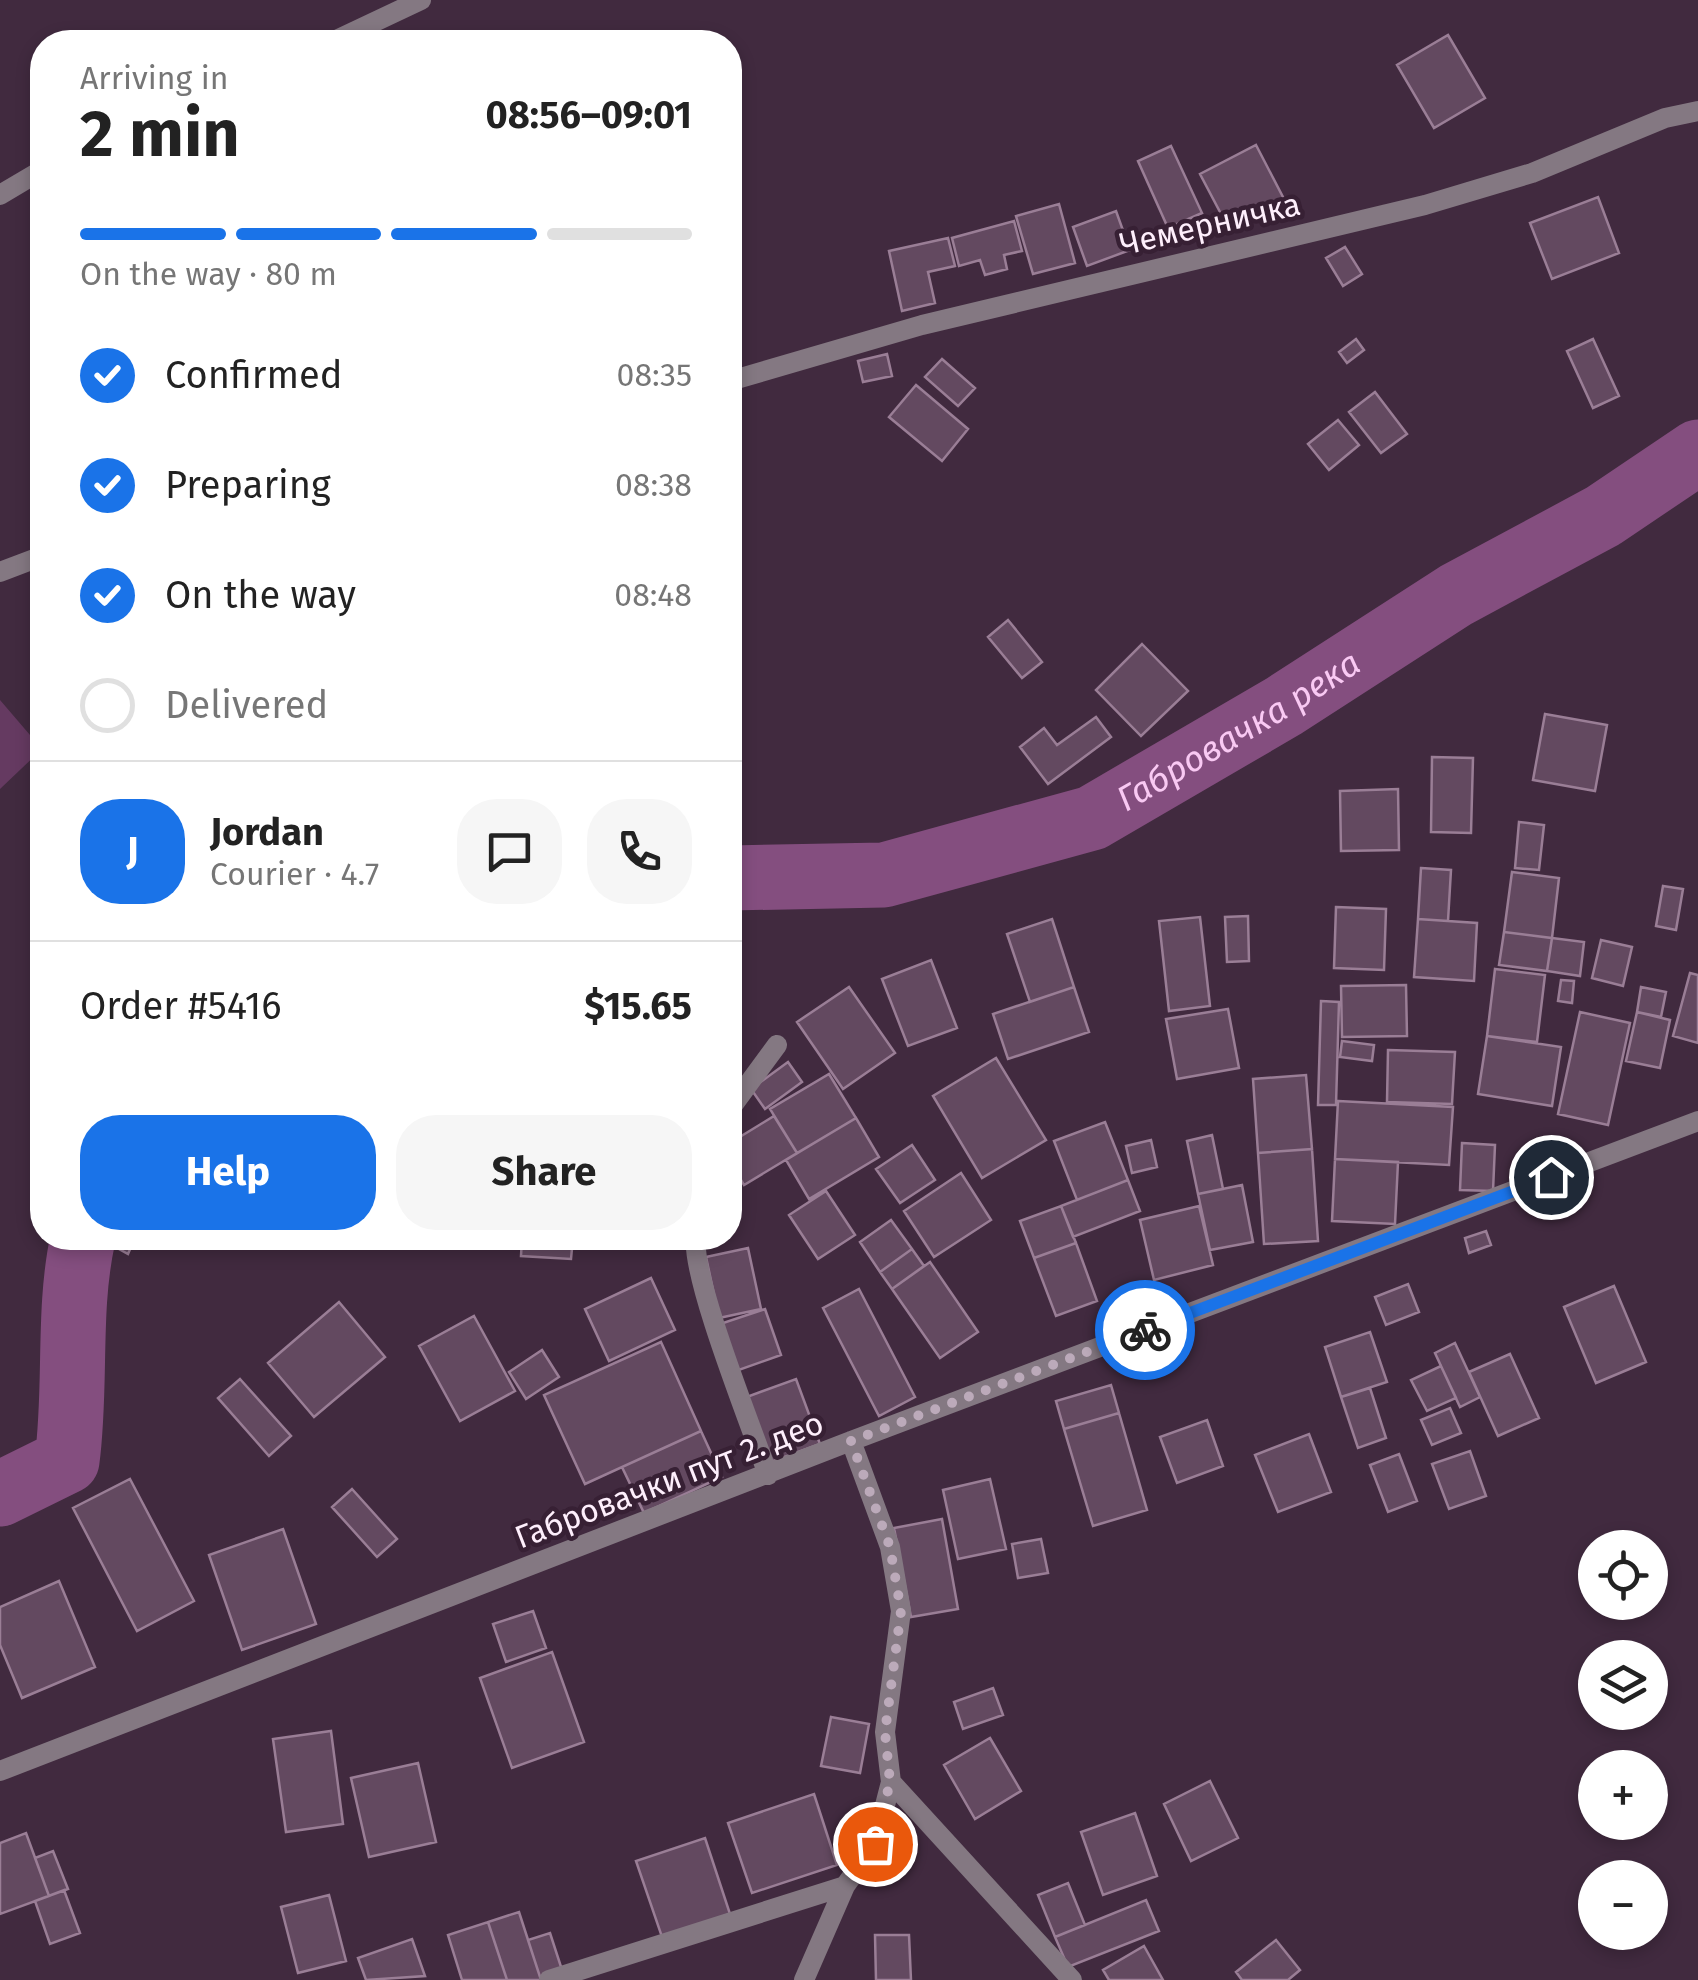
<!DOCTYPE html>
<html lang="en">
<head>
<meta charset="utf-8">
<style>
  body { margin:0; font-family:"Fira Sans",sans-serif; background:#f6f6f6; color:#222; height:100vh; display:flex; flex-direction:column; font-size:38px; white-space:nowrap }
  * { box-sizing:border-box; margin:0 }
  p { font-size:32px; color:#767676 }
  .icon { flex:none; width:55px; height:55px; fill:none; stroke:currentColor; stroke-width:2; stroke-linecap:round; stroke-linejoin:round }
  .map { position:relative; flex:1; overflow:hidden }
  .sheet { position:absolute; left:30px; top:30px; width:712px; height:1220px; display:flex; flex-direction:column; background:#fff; border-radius:40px; box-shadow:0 5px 15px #0003 }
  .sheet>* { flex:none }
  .tools { position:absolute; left:1578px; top:1530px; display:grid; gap:20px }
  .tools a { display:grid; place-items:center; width:90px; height:90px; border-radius:50%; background:#fff; box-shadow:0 5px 15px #0003; font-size:50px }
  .pin { position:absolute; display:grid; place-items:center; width:85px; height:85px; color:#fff; margin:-42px; border:5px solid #fff; border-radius:50%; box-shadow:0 2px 10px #0007 }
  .courier { position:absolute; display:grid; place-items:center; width:100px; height:100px; margin:-50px; border:8px solid #1a73e8; border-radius:50%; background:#fff; color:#222; box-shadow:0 2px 12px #0007 }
  .summary em { font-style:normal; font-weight:700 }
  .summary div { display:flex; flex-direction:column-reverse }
  .summary { display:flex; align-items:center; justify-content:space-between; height:170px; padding:0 50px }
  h1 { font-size:65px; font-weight:700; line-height:75px }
  .bar { display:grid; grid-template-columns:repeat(4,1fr); gap:15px 10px; align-content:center; height:120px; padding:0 50px }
  .bar i { height:12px; border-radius:8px; background:#e0e0e0 }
  .bar .selected { background:#1a73e8 }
  .bar p { grid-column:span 4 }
  .line { display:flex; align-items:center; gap:25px; padding:0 50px; border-top:2px solid #e0e0e0 }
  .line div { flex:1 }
  .round { display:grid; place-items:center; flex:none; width:105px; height:105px; border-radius:40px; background:#f6f6f6 }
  ol { padding:0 50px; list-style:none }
  li { display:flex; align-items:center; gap:30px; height:110px }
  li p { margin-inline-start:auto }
  li .icon { padding:10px; border-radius:50%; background:#1a73e8; color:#fff; stroke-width:4 }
  li:last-child { color:#767676 }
  li i { width:55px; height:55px; border:5px solid #e0e0e0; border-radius:50% }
  .cta { display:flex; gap:20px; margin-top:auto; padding:20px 50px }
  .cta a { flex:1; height:115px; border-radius:40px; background:#1a73e8; color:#fff; font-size:40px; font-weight:700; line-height:115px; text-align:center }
  .cta a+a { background:#f6f6f6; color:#222 }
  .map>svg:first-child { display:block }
  .green { fill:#653a61 }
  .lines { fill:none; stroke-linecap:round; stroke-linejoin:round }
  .river { stroke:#844e7f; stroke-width:65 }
  .building { fill:#634960; stroke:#9a7e96; stroke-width:2.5 }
  .minor { stroke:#847882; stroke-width:20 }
  .done { stroke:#bcaaba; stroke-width:10; stroke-dasharray:0 18 }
  .route { stroke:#1a73e8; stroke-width:12 }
  .labels { text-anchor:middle; stroke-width:9; stroke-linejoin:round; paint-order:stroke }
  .street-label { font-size:32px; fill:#feeffc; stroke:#372034 }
  .water-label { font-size:35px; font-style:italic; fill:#f9c9f3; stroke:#372034 }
</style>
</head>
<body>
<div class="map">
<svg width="1698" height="1980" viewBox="0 0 1698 1980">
  <rect width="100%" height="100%" fill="#412a3f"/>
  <path class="green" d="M0 700 42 749 0 789Z"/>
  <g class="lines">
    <g class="river">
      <path id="s1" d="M730 878 884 875 1092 818 1284 706 1456 595 1603 516 1698 452"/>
      <path d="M0 1494 67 1461C77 1387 67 1310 83 1238"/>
    </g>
  </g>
  <path class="building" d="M1448 35 1485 98 1434 128 1397 65Z
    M1256 145 1284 199 1229 229 1200 174Z
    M1171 146 1202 213 1168 228 1138 161Z
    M1598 197 1619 253 1552 279 1530 223Z
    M1059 204 1075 263 1033 274 1016 216Z
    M1116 211 1130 250 1087 266 1073 227Z
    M1014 221 1022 251 1004 255 1007 269 985 275 980 260 959 266 952 238Z
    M948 238 955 266 928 272 935 303 902 311 889 251Z
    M1345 247 1362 274 1343 286 1326 258Z
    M1356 339 1364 350 1347 363 1339 352Z
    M1593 339 1619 396 1593 408 1567 351Z
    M887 354 892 376 863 382 858 361Z
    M942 359 975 388 958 406 925 377Z
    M916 385 968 429 942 461 889 417Z
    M1375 392 1407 434 1381 453 1349 412Z
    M1338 420 1359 445 1329 470 1308 444Z
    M1008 620 1042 662 1022 678 988 637Z
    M1142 644 1188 691 1141 736 1096 690Z
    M1545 714 1607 725 1595 791 1533 780Z
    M1096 717 1111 737 1048 784 1020 747 1044 728 1057 745Z
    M1432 757 1473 758 1471 833 1431 832Z
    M1398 789 1399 850 1341 851 1340 791Z
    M1519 822 1544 825 1539 870 1515 868Z
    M1421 868 1451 870 1448 921 1418 919Z
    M1512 872 1559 878 1552 938 1504 932Z
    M1663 886 1683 889 1676 930 1656 926Z
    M1336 907 1386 909 1384 970 1334 968Z
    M1248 916 1249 961 1227 962 1225 917Z
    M1200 917 1210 1006 1169 1011 1159 921Z
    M1052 919 1074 987 1030 1002 1007 934Z
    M1418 919 1477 923 1474 981 1414 977Z
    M1504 932 1552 938 1547 971 1499 965Z
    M1552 938 1584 942 1580 976 1547 971Z
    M1601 940 1632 947 1623 986 1592 978Z
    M931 960 957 1028 908 1046 882 979Z
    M1495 969 1545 975 1537 1042 1487 1036Z
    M1690 973 1698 975V1043L1673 1036Z
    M1561 980 1574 981 1572 1003 1558 1001Z
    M1406 985 1407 1036 1342 1037 1341 986Z
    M849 987 895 1053 843 1089 797 1022Z
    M1074 987 1089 1032 1008 1059 993 1014Z
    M1641 987 1666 992 1661 1017 1637 1012Z
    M1321 1001 1339 1002 1336 1105H1318Z
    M1228 1009 1239 1068 1177 1079 1166 1019Z
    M1580 1012 1630 1023 1608 1125 1558 1114Z
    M1637 1012 1670 1020 1660 1068 1626 1061Z
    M1487 1036 1561 1047 1552 1106 1478 1094Z
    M1342 1041 1374 1045 1372 1061 1340 1057Z
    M1388 1050 1455 1052 1452 1104 1387 1102Z
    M996 1058 1046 1140 982 1178 933 1096Z
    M788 1062 802 1082 765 1109 751 1089Z
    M829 1074 856 1118 797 1153 770 1109Z
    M1306 1075 1312 1149 1258 1153 1253 1079Z
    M1338 1101 1453 1107 1449 1165 1335 1159Z
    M774 1116 797 1153 744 1185 730 1162V1143Z
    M856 1118 879 1157 809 1199 786 1160Z
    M1105 1122 1128 1180 1077 1200 1054 1141Z
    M1212 1135 1223 1189 1198 1194 1187 1141Z
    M1151 1140 1157 1167 1132 1173 1126 1146Z
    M1462 1143 1495 1145 1493 1191 1460 1190Z
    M912 1145 935 1180 900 1203 876 1169Z
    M1312 1149 1318 1241 1264 1244 1258 1153Z
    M1335 1159 1398 1162 1395 1224 1332 1221Z
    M961 1173 991 1220 934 1257 904 1211Z
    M1128 1180 1140 1211 1073 1237 1061 1206Z
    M1242 1185 1253 1242 1210 1250 1198 1194Z
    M826 1191 855 1235 818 1259 789 1215Z
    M1061 1206 1076 1243 1034 1258 1020 1221Z
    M1199 1206 1213 1265 1154 1280 1140 1220Z
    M891 1220 912 1249 880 1272 860 1242Z
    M1486 1231 1491 1245 1469 1253 1465 1238Z
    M99 1238H135L128 1254Z
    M522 1238H573L571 1259 521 1256Z
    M1076 1243 1097 1301 1056 1316 1034 1258Z
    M748 1248 761 1309 719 1318 706 1257Z
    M912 1249 924 1266 892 1289 880 1272Z
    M930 1262 978 1332 940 1358 892 1289Z
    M651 1278 675 1330 609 1361 585 1309Z
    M1408 1284 1419 1312 1386 1325 1375 1297Z
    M1614 1286 1646 1362 1596 1383 1564 1307Z
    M859 1289 915 1397 879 1416 823 1308Z
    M339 1302 385 1357 314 1417 268 1363Z
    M765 1309 781 1355 736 1371 720 1324Z
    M474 1316 515 1391 460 1421 419 1346Z
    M1370 1332 1387 1382 1341 1397 1325 1347Z
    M661 1342 701 1431 585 1484 544 1395Z
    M1455 1343 1480 1397 1460 1407 1435 1353Z
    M542 1350 559 1377 526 1399 509 1372Z
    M1510 1354 1539 1418 1498 1436 1469 1372Z
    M1441 1366 1456 1398 1427 1411 1411 1380Z
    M240 1379 291 1436 269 1456 218 1398Z
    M796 1379 820 1444 768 1463 744 1398Z
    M1111 1385 1119 1413 1064 1429 1056 1401Z
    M1370 1388 1386 1438 1358 1448 1341 1397Z
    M1450 1408 1461 1433 1432 1445 1421 1420Z
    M1119 1413 1147 1510 1093 1526 1064 1429Z
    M1207 1420 1223 1466 1177 1483 1160 1437Z
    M701 1431 722 1477 644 1513 622 1467Z
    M1309 1434 1331 1492 1278 1512 1255 1455Z
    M1470 1451 1486 1496 1449 1509 1432 1464Z
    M1399 1454 1417 1501 1388 1512 1370 1465Z
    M130 1479 194 1601 137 1631 73 1508Z
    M990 1479 1006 1549 958 1559 943 1490Z
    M352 1489 397 1539 377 1557 332 1507Z
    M942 1519 958 1609 911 1617 894 1528Z
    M283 1529 316 1624 242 1650 209 1555Z
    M1041 1539 1048 1573 1018 1578 1012 1544Z
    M59 1581 95 1667 22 1698 0 1645V1607Z
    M533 1611 546 1648 506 1662 493 1624Z
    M552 1652 584 1742 512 1768 480 1678Z
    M993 1688 1003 1715 963 1729 954 1702Z
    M831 1717 869 1724 860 1773 821 1766Z
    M331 1731 343 1824 286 1832 273 1739Z
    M990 1738 1021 1791 975 1819 944 1765Z
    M418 1763 436 1842 369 1857 351 1778Z
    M1210 1781 1238 1838 1191 1861 1164 1804Z
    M814 1794 837 1865 752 1893 728 1823Z
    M1135 1813 1157 1876 1103 1895 1081 1832Z
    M26 1833 49 1896 0 1914V1843Z
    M705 1838 730 1914 662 1937 636 1861Z
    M53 1851 68 1889 49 1896 35 1858Z
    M1068 1883 1085 1925 1055 1937 1038 1895Z
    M64 1890 80 1933 50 1944 35 1901Z
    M329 1895 346 1961 298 1973 281 1907Z
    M1146 1900 1159 1931 1068 1967 1055 1937Z
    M519 1912 541 1980H507L488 1922Z
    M488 1922 507 1980H462L448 1935Z
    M550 1933 563 1973 541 1980 528 1940Z
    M875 1935H909L911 1980H876Z
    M412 1939 425 1976 366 1980 358 1958Z
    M1276 1940 1300 1970 1288 1980H1242L1236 1972Z
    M1144 1946 1163 1980H1109L1103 1970Z"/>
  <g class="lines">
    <path class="minor" d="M332 42 421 0
      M0 195 42 170
      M730 381 922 325 1425 205 1532 173 1665 118 1698 111
      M0 572 42 556
      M730 1109 777 1045
      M696 1238C691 1277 752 1428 768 1475
      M0 1771 851 1441 1698 1121
      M891 1782 1072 1980
      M549 1980 845 1886
      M804 1980 845 1886 875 1844 891 1782 885 1732 901 1611 890 1547 851 1441"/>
  </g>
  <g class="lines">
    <path class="done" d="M875 1844 890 1782 885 1732 901 1611 890 1547 851 1441 1145 1330"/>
    <path class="route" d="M1145 1330 1551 1177"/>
  </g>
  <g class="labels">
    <g class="street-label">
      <text transform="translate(1210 224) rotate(-13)" y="11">Чемерничка</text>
      <text transform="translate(669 1480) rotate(-21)" y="11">Габровачки пут 2. део</text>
    </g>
    <g class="water-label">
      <text dy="12" stroke="none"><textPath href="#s1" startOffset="540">Габровачка река</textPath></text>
    </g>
  </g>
</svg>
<div class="tools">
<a><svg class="icon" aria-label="locate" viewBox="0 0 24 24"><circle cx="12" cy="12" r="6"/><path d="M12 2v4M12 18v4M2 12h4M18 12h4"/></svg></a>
<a><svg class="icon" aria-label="layers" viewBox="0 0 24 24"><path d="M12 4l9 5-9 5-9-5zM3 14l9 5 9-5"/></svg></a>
<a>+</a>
<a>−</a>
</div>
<div class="pin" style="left:875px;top:1844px;background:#ea580c"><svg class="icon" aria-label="bag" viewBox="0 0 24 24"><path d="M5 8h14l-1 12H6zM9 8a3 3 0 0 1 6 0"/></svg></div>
<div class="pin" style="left:1551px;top:1177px;background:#1f2937"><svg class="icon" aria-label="home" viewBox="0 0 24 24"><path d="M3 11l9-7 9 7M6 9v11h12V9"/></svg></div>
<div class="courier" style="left:1145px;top:1330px"><svg class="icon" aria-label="bike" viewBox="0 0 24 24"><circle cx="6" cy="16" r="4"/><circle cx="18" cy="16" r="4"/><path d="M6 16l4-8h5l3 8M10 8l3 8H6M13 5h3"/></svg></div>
<section class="sheet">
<div class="summary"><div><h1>2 min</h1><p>Arriving in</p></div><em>08:56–09:01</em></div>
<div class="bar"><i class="selected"></i><i class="selected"></i><i class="selected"></i><i></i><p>On the way · 80 m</p></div>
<ol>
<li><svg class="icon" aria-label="check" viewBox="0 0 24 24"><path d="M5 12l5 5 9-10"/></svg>Confirmed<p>08:35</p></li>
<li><svg class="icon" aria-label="check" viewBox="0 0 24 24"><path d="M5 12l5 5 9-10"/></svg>Preparing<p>08:38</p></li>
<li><svg class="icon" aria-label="check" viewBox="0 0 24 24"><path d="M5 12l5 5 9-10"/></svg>On the way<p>08:48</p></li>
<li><i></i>Delivered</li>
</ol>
<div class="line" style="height:180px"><b class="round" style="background:#1a73e8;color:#fff">J</b><div><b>Jordan</b><p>Courier · 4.7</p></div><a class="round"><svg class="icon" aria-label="chat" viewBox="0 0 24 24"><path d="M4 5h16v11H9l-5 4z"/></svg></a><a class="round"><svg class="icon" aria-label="phone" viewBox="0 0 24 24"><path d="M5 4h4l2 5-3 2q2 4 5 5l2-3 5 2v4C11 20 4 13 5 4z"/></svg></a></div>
<div class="line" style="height:130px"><div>Order #5416</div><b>$15.65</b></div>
<div class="cta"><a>Help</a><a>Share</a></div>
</section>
</div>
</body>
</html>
